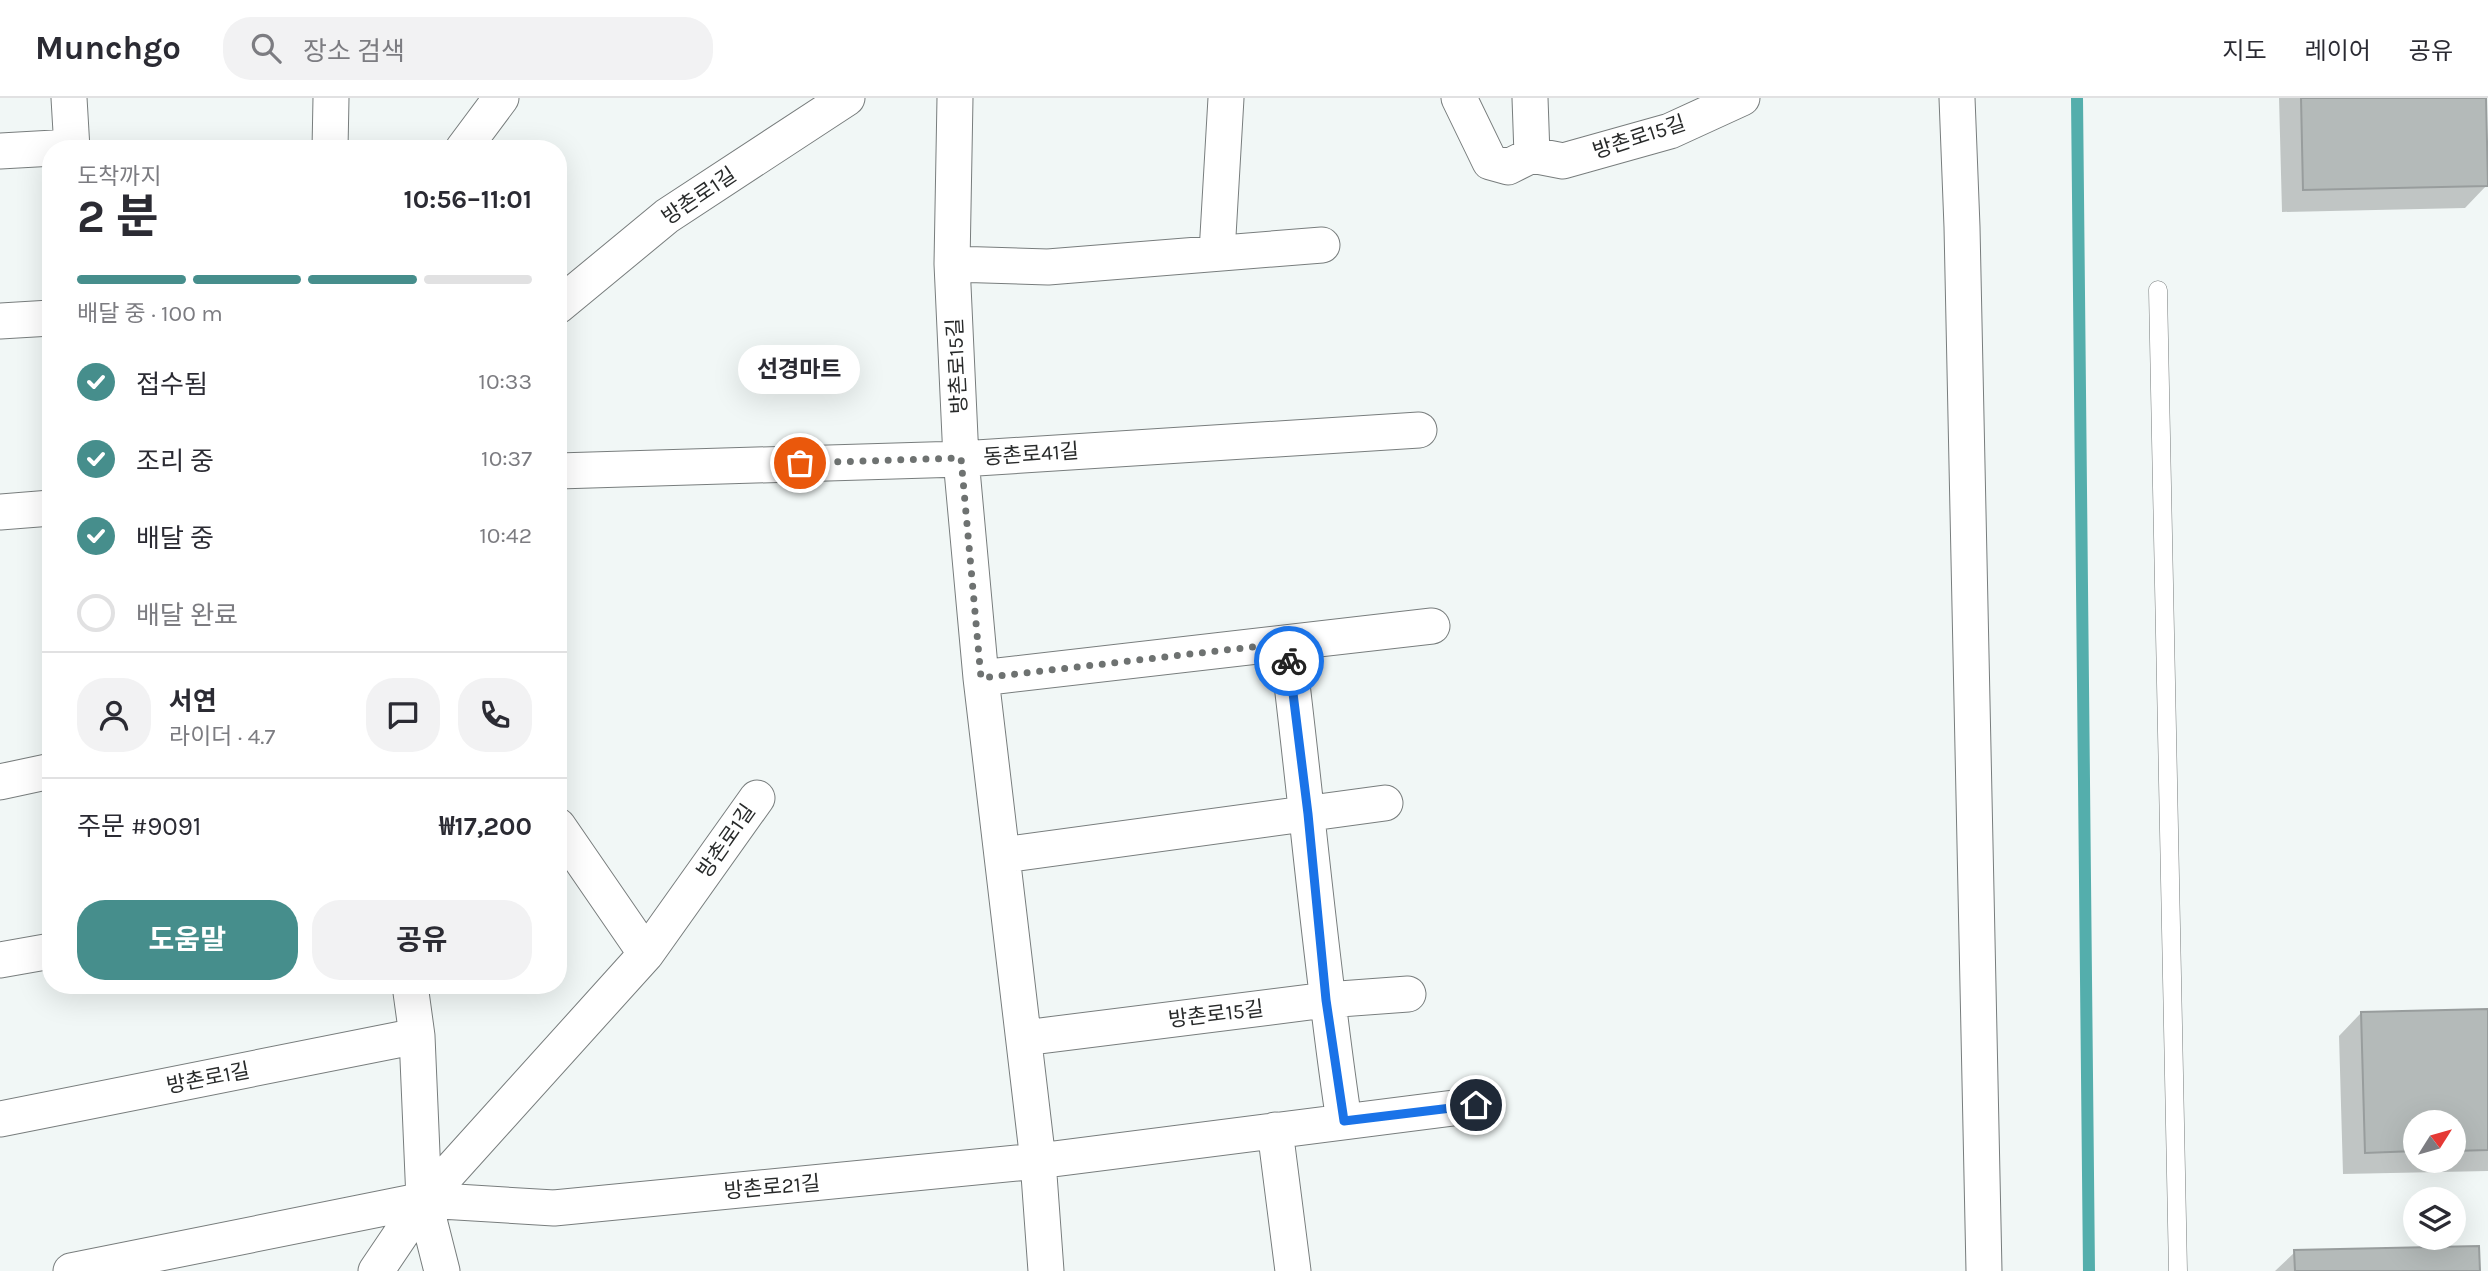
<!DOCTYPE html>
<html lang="ko">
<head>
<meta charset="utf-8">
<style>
  body { margin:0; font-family:Karla,"Noto Sans KR",sans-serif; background:#f2f2f3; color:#2b2b33; height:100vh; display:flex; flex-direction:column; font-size:26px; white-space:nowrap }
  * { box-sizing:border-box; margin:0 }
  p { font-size:23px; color:#7c7c81 }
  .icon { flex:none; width:38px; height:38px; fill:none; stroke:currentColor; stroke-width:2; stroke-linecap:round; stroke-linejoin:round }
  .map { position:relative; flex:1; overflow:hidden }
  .drawer { position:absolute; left:42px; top:42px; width:525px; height:854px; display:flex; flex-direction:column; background:#fff; border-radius:28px; box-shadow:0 7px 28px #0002 }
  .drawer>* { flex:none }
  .needle { width:46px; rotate:53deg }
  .tools { position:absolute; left:2403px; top:1012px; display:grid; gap:14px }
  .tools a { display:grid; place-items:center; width:63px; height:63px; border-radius:50%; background:#fff; box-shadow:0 7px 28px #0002; font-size:35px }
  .pin { position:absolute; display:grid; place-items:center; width:60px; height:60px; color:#fff; margin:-30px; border:4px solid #fff; border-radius:50%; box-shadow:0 2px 7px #0007 }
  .courier { position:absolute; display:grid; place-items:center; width:70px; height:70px; margin:-35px; border:5px solid #1a73e8; border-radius:50%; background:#fff; color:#222; box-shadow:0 2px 9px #0007 }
  .bubble { position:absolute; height:49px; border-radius:24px; background:#fff; box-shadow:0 7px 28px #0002; font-size:23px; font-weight:700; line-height:49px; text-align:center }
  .head em { font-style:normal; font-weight:700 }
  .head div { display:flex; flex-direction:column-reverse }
  .head { display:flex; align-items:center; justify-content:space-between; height:119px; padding:0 35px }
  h1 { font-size:46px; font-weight:700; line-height:52px }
  .bar { display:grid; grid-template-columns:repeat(4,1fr); gap:10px 7px; align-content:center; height:84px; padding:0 35px }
  .bar i { height:9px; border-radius:5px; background:#e1e1e2 }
  .bar .active { background:#468e8c }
  .bar p { grid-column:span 4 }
  .line { display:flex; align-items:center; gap:18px; padding:0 35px; border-top:2px solid #e1e1e2 }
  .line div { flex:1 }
  .round { display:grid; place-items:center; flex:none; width:74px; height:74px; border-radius:28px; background:#f2f2f3 }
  ol { padding:0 35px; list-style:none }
  li { display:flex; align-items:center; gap:21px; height:77px }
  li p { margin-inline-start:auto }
  li .icon { padding:7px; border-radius:50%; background:#468e8c; color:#fff; stroke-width:4 }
  li:last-child { color:#7c7c81 }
  li i { width:38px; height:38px; border:4px solid #e1e1e2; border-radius:50% }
  .action { display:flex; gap:14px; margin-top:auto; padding:14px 35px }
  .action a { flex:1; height:80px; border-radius:28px; background:#468e8c; color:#fff; font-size:28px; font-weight:700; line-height:80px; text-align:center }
  .action a+a { background:#f2f2f3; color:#2b2b33 }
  header { display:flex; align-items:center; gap:42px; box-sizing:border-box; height:98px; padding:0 35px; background:#fff; border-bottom:2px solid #e1e1e2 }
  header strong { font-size:33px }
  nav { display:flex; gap:38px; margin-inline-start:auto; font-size:24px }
  .search { width:490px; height:63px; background:#f2f2f3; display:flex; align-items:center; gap:18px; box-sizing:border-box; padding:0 24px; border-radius:28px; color:#7c7c81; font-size:26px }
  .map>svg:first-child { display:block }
  .shadow { fill:#0003; fill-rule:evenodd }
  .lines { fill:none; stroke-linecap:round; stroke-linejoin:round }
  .stream { stroke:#54aeac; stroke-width:12 }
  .building { fill:#b4bab9; stroke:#989d9d; stroke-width:2 }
  .service-casing { stroke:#787d7d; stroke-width:19 }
  .minor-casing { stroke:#787d7d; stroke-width:37 }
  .service { stroke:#fff; stroke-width:18 }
  .minor { stroke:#fff; stroke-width:35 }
  .done { stroke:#6e7271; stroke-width:7; stroke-dasharray:0 12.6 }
  .route { stroke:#1a73e8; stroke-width:9 }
  .labels { text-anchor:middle; stroke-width:5; stroke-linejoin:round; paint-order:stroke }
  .street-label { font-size:21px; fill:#282a2a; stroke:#fff }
</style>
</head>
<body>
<header>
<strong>Munchgo</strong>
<div class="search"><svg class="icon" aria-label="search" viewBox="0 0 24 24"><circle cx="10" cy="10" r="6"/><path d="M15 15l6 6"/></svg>장소 검색</div>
<nav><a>지도</a><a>레이어</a><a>공유</a></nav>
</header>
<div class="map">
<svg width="2488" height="1173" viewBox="0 0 2488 1173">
  <rect width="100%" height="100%" fill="#f1f7f6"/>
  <path class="shadow" d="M2279 0H2484L2487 87 2465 110 2282 114Z
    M2488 913V1073L2343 1076 2339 938 2361 915ZM2415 1024H2454V1062H2415Z
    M2295 1154 2478 1173H2275Z"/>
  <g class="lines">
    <path class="stream" d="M2077 0 2089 1173"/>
  </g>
  <path class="building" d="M2301 0H2486L2488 88 2303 92Z
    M2488 911V1052L2454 1053V1024H2415V1053L2365 1055 2361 914Z
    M2479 1148 2480 1173H2295L2294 1152Z"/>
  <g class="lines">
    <g class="service-casing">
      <path id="service" d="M2158 192 2178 1173"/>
    </g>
    <g class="minor-casing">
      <path id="minor" d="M69 0 72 51
        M955 0 952 166 961 361 981 580 1038 1063 1046 1173
        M1459 0 1490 64 1508 69 1532 57
        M1530 0 1532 57 1563 63 1670 33 1742 0
        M1957 0 1962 129 1984 1173
        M330 51 331 0
        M463 51 501 0
        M0 53 72 49
        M1217 155 1226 0
        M952 166 1048 169 1322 147
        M558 208 667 118 847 0
        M0 223 51 220
        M558 373 961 361 1419 332
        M0 414 51 410
        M1287 545C1307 704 1320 864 1344 1023
        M981 580 1432 528
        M0 684 51 673
        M558 728 646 856
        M1003 757 1385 705
        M0 862 51 853
        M410 887 417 938 424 1102 442 1173
        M1024 940 1326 902 1408 896
        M0 1021 417 938
        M1275 1032 1293 1173
        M71 1173 424 1102 554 1110 1038 1063 1477 1007
        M376 1173 424 1102 646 856 757 700"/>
    </g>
    <use href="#service" class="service"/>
    <use href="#minor" class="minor"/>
  </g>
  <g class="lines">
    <path class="done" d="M800 365 961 360 981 580 1287 545 1289 563"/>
    <path class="route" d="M1289 563 1308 716 1326 902 1344 1023 1476 1007"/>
  </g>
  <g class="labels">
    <g class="street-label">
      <text transform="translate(1639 39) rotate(-18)" y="7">방촌로15길</text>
      <text transform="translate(699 98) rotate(-34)" y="7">방촌로1길</text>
      <text transform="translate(957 268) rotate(-93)" y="7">방촌로15길</text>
      <text transform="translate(1031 356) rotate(-4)" y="7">동촌로41길</text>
      <text transform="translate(726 743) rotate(-55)" y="7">방촌로1길</text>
      <text transform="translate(1216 916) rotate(-7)" y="7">방촌로15길</text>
      <text transform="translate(208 980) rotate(-11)" y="7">방촌로1길</text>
      <text transform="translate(772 1089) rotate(-5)" y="7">방촌로21길</text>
    </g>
  </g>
</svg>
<div class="tools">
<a><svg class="needle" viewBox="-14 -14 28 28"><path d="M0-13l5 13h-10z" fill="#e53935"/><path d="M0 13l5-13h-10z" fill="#7c7c81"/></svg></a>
<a><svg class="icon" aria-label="layers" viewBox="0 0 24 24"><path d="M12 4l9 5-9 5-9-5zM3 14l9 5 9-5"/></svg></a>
</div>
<div class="pin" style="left:800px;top:365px;background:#ea580c"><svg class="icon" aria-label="bag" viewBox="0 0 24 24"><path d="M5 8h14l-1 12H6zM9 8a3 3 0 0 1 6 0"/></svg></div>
<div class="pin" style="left:1476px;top:1007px;background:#1f2937"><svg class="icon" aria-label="home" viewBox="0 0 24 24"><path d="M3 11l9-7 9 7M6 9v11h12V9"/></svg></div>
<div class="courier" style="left:1289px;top:563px"><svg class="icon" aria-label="bike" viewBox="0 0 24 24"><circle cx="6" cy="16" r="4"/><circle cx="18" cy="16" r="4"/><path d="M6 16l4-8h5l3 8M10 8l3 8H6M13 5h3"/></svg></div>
<div class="bubble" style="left:738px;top:247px;width:122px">선경마트</div>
<section class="drawer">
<div class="head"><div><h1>2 분</h1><p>도착까지</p></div><em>10:56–11:01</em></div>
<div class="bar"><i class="active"></i><i class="active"></i><i class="active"></i><i></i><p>배달 중 · 100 m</p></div>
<ol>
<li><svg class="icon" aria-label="check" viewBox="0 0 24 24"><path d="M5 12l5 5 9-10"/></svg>접수됨<p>10:33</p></li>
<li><svg class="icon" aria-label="check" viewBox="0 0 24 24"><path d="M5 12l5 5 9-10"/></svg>조리 중<p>10:37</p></li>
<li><svg class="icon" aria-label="check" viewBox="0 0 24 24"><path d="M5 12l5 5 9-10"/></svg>배달 중<p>10:42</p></li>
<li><i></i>배달 완료</li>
</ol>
<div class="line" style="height:126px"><a class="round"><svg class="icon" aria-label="person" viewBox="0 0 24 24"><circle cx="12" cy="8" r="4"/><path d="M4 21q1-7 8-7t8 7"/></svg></a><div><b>서연</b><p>라이더 · 4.7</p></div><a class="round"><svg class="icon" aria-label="chat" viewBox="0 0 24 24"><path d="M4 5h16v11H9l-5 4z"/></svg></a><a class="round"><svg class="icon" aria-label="phone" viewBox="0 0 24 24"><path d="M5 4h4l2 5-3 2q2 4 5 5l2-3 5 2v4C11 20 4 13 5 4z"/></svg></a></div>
<div class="line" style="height:91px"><div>주문 #9091</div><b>₩17,200</b></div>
<div class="action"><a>도움말</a><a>공유</a></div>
</section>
</div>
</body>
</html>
